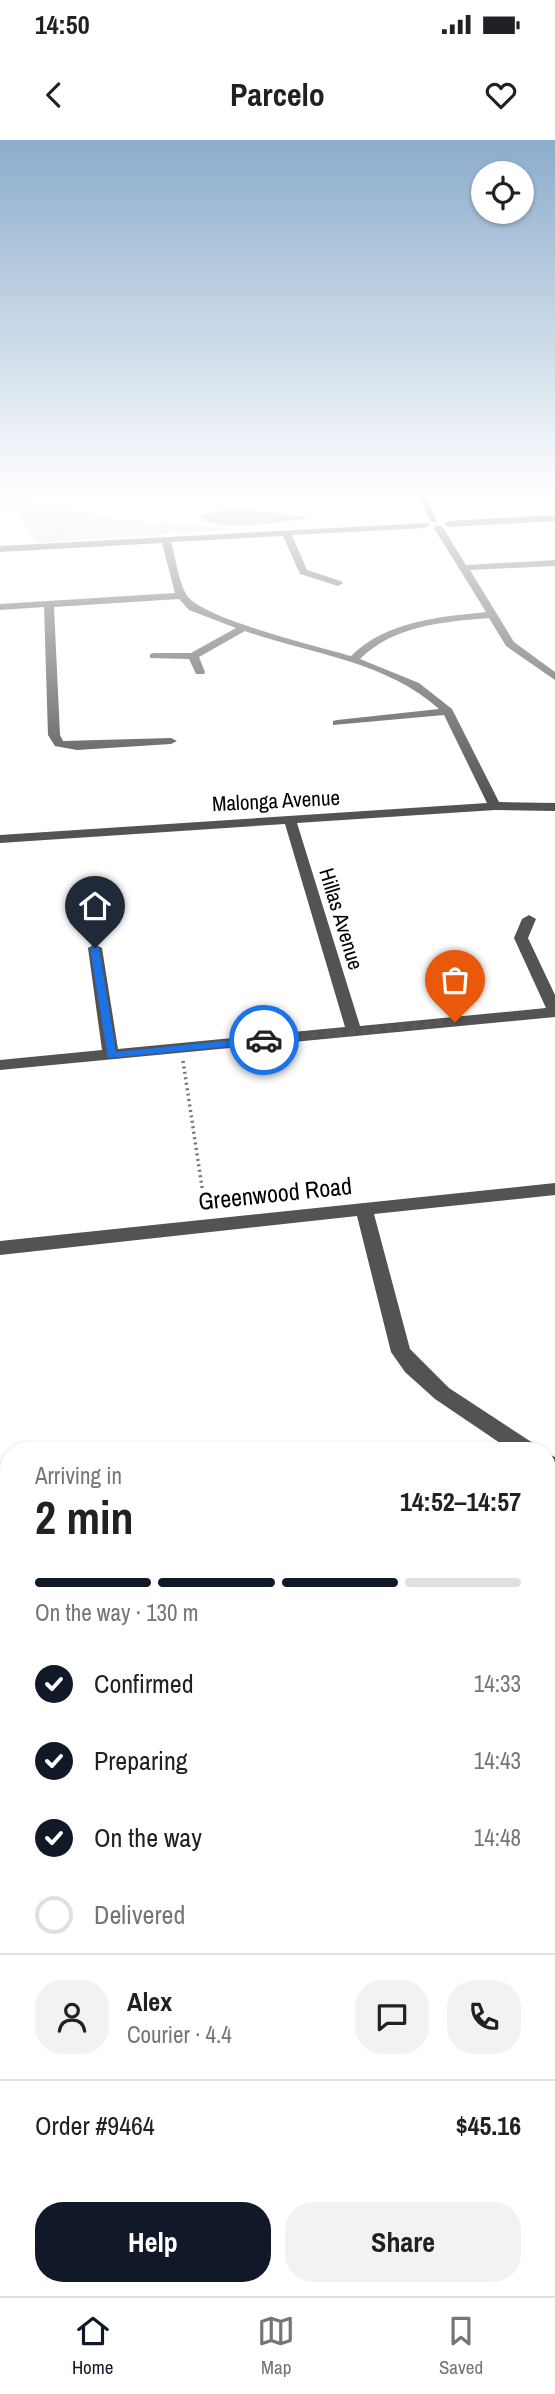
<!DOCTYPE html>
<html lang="en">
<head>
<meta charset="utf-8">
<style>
  body { margin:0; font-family:"Archivo Narrow",sans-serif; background:#f2f2f2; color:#202124; height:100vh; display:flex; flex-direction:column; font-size:26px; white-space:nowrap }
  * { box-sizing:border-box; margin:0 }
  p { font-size:23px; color:#757577 }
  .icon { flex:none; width:38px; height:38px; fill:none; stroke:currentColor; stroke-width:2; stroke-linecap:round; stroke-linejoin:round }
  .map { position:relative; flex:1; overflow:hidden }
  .drawer { position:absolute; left:0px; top:1302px; width:556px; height:854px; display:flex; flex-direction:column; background:#fff; border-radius:28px 28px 0 0; box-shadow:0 2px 5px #0004 }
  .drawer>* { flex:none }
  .buttons { position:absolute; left:471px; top:21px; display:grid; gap:14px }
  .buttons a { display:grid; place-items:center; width:63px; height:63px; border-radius:50%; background:#fff; box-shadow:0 2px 5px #0004; font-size:35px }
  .pin { position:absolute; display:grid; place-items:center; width:60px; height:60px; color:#fff; margin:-72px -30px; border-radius:50% 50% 50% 0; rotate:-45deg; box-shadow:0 0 7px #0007 }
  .pin .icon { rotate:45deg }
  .courier { position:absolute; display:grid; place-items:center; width:70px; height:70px; margin:-35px; border:5px solid #1a73e8; border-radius:50%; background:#fff; color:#222; box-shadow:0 2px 9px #0007 }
  .summary em { font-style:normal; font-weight:700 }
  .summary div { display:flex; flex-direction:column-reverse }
  .summary { display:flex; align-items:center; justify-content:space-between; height:119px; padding:0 35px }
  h1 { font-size:46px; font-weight:700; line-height:52px }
  .bar { display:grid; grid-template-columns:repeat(4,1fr); gap:10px 7px; align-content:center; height:84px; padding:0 35px }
  .bar i { height:9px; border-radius:5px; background:#e0e0e0 }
  .bar .current { background:#111827 }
  .bar p { grid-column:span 4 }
  .line { display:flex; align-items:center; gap:18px; padding:0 35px; border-top:2px solid #e0e0e0 }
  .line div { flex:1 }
  .round { display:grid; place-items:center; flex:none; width:74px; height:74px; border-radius:28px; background:#f2f2f2 }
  ol { padding:0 35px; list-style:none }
  li { display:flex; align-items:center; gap:21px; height:77px }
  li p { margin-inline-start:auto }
  li .icon { padding:7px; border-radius:50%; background:#111827; color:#fff; stroke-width:4 }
  li:last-child { color:#757577 }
  li i { width:38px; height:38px; border:4px solid #e0e0e0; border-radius:50% }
  .cta { display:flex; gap:14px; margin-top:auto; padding:14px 35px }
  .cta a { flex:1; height:80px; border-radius:28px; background:#111827; color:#fff; font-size:28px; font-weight:700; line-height:80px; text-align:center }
  .cta a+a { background:#f2f2f2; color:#202124 }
  .status { display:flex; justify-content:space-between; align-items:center; height:49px; padding:0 35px; background:#fff; direction:ltr }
  .status svg { height:19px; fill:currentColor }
  header { display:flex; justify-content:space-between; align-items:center; height:91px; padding:0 35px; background:#fff; font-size:32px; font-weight:700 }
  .tabs { display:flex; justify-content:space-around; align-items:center; height:98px; border-top:2px solid #e0e0e0; background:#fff; font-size:19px; color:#757577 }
  .tabs a { display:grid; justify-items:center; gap:4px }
  .tabs .current { color:#111827 }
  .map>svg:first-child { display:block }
  .green { fill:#dadada }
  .water { fill:#a1a1a1 }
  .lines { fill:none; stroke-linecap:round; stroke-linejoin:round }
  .path-far2 { stroke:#757575; stroke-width:2; stroke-dasharray:1 2; stroke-linecap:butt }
  .path-far1 { stroke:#757575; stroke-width:3.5; stroke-dasharray:2 3.5; stroke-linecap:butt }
  .path { stroke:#757575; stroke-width:4.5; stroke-dasharray:2 4.5; stroke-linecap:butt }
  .minor { fill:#535353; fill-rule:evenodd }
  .route { fill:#1a73e8 }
  .done { stroke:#595959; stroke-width:7; stroke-dasharray:0 12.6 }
  .labels { text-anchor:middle; stroke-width:6; stroke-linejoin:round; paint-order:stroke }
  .far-street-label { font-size:21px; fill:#000; stroke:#fff }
  .street-label { font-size:24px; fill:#000; stroke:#fff }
</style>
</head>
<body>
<div class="status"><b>14:50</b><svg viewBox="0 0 49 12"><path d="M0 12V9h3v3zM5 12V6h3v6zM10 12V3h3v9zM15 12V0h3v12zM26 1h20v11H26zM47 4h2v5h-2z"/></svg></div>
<header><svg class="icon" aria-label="back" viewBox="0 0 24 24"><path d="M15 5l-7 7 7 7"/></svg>Parcelo<svg class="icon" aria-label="heart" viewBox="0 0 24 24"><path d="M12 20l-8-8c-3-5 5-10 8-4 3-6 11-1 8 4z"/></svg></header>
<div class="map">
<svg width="555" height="2156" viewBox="0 0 555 2156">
  <rect width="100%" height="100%" fill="#fff"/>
  <path class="green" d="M0 356H14L115 379 237 389 36 403 19 373 0 365Z"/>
  <path class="water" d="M228 370 270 372 310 378C281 381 225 394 201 378V374Z"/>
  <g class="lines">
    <path class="path-far2" d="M0 365 52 379 64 393"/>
    <path class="path-far1" d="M183 921 205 1067"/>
    <path class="path" d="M0 1354 9 1353"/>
    <path class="minor" d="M418 356H426L437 382H431Z
      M555 375V381L448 387 444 384 448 381Z
      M428 383 430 385 425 388 292 395 307 430 341 441 343 443 338 446 300 434 283 396 171 402C176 418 178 440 186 454 198 478 321 507 351 516 387 481 438 477 486 472L434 388 436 386H442L466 425 555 420V426L470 430 514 502 555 532V540L506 506 489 478C444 482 394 485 360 519L419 543 452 569 499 662 555 663V671L495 670 297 683 360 886 546 868 514 798 522 779 529 775 536 779 528 798 555 855V877L0 930V920L102 910 88 808 95 804 102 808 118 909 345 887 285 684 0 703V695L487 663 444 575 333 585V581L337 580 439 569C386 521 310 514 245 491L199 517 205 532 204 534H196L189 519 150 518V514L154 513H191L236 488 189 470 179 459 54 467 60 595 63 601 171 598 177 601 171 604 77 610 55 606 48 595 44 467 0 470V464L175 453 162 403 0 412V406Z
      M555 1043V1055L374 1074 410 1209 449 1248 536 1305 539 1311H512L435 1259 405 1232 391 1212 357 1076 0 1115V1101Z
      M548 1314 555 1317V1337L548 1334Z
      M9 1366V1384L0 1385V1367Z
      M9 2135V2147H31L28 2156H0L5 2136Z
      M227 2147H263L266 2156H230Z"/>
  </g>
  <linearGradient id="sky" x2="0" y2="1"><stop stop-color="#8baccc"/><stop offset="0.54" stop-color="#fff"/><stop offset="1" stop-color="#fff" stop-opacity="0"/></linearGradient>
  <rect width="555" height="658" fill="url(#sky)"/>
  <path class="route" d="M95 806 99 808 116 912 264 897 269 900 264 903 108 918 90 808Z"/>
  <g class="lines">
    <path class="done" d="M264 900 455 882"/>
  </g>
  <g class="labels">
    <g class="far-street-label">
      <text transform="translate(276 661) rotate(-3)" y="7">Malonga Avenue</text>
      <text transform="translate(341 779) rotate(73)" y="7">Hillas Avenue</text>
    </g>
    <g class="street-label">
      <text transform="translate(275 1054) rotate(-6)" y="8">Greenwood Road</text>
    </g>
  </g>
</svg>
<div class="buttons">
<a><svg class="icon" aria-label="locate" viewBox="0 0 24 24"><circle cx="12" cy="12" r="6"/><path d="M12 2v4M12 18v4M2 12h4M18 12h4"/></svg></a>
</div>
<div class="pin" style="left:455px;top:882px;background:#ea580c"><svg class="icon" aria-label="bag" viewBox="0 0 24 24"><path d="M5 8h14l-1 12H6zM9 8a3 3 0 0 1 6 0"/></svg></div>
<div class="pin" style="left:95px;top:808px;background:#1f2937"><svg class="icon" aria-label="home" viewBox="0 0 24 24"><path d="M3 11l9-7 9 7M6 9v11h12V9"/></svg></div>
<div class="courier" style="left:264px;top:900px"><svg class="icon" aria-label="car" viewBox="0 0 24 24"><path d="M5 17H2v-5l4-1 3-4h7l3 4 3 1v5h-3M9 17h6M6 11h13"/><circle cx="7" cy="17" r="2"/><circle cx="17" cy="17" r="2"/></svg></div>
<section class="drawer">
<div class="summary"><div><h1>2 min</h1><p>Arriving in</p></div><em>14:52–14:57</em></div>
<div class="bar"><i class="current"></i><i class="current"></i><i class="current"></i><i></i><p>On the way · 130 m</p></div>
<ol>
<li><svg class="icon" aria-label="check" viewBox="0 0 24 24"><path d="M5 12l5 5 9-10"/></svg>Confirmed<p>14:33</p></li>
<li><svg class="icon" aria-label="check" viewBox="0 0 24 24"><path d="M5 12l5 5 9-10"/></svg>Preparing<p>14:43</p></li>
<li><svg class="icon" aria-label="check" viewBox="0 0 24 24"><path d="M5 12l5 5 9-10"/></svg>On the way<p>14:48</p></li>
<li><i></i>Delivered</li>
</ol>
<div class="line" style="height:126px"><a class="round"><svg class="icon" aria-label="person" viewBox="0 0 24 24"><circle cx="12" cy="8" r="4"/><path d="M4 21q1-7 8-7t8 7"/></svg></a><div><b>Alex</b><p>Courier · 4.4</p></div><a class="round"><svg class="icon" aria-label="chat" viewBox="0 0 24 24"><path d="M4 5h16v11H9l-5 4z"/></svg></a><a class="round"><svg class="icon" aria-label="phone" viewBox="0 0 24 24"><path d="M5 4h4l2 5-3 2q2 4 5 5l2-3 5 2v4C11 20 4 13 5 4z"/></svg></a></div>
<div class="line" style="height:91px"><div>Order #9464</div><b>$45.16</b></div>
<div class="cta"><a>Help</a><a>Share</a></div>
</section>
</div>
<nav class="tabs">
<a class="current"><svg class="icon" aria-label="home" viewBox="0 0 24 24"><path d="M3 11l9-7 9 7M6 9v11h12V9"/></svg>Home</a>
<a><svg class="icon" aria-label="map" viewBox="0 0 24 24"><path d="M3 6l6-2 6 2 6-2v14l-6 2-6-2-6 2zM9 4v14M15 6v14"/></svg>Map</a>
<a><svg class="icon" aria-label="saved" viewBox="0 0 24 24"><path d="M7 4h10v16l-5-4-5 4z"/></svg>Saved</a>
</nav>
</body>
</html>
